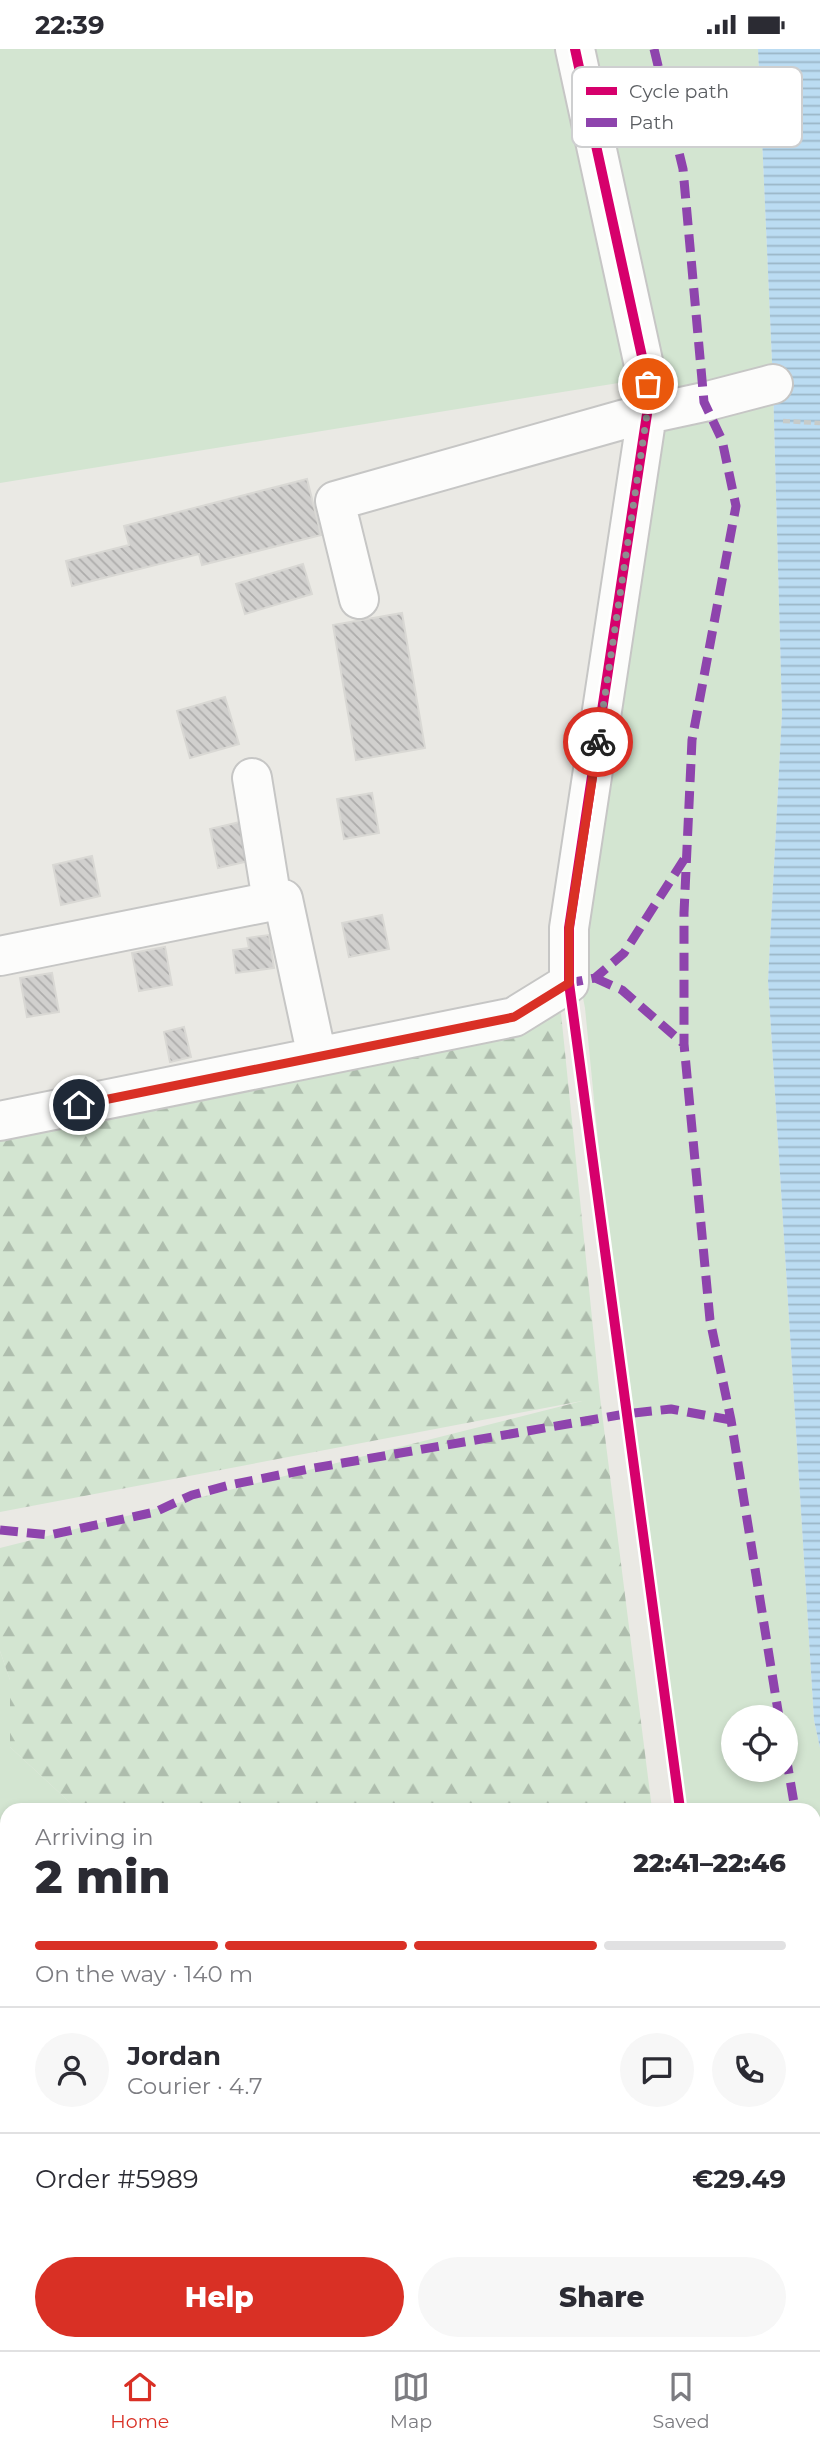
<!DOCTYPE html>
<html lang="en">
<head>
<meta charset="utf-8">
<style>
  body { margin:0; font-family:Montserrat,sans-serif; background:#f7f7f7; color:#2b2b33; height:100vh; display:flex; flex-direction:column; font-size:26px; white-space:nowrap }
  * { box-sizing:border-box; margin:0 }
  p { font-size:23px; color:#7c7c81 }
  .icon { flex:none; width:38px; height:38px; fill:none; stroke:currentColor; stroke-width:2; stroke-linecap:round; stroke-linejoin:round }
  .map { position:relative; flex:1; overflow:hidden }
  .side { position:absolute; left:0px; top:1754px; width:821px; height:548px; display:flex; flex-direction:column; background:#fff; border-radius:21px 21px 0 0; box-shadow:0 4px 10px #0003 }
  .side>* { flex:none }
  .controls { position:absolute; left:721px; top:1656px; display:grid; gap:14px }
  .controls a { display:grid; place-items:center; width:77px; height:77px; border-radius:50%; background:#fff; box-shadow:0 4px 10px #0003; font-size:35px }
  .pin { position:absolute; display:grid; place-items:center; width:60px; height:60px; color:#fff; margin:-30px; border:4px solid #fff; border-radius:50%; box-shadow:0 2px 7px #0007 }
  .courier { position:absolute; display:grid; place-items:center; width:70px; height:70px; margin:-35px; border:5px solid #d93025; border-radius:50%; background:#fff; color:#222; box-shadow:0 2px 9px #0007 }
  .summary em { font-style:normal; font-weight:800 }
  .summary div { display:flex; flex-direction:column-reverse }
  .summary { display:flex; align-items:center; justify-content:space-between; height:119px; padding:0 35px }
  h1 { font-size:46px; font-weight:800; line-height:52px }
  .bar { display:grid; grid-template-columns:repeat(4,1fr); gap:10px 7px; align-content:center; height:84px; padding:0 35px }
  .bar i { height:9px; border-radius:5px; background:#e1e1e2 }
  .bar .selected { background:#d93025 }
  .bar p { grid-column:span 4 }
  .line { display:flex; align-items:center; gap:18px; padding:0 35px; border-top:2px solid #e1e1e2 }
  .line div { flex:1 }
  .round { display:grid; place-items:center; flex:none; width:74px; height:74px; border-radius:37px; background:#f7f7f7 }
  .action { display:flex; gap:14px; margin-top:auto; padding:14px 35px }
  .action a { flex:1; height:80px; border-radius:42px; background:#d93025; color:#fff; font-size:28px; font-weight:800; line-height:80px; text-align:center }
  .action a+a { background:#f7f7f7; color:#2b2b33 }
  .status { display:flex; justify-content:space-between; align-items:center; height:49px; padding:0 35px; background:#fff; direction:ltr }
  .status svg { height:19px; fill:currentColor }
  .tabs { display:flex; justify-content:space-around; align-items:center; height:98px; border-top:2px solid #e1e1e2; background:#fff; font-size:19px; color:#7c7c81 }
  .tabs a { display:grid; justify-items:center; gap:4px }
  .tabs .selected { color:#d93025 }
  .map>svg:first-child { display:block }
  .grass { fill:#d3e5d1; fill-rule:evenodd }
  .forest { fill:url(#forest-firs) }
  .water { fill:url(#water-rules) }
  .building { fill:url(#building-back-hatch); stroke:#d9d8d4; stroke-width:2 }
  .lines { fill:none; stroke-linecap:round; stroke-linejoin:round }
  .minor-casing { stroke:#c6c6c5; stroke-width:42 }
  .path { stroke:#c7cbc9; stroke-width:4.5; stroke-dasharray:7 3.5; stroke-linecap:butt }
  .minor { stroke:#fcfcfb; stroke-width:38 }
  .quiet { stroke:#8e44ad; stroke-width:9; stroke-dasharray:18 9; stroke-linecap:butt }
  .cycleway-casing { stroke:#fff; stroke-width:15 }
  .cycleway { stroke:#d6006c; stroke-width:10 }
  .done { stroke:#8d8f90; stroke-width:7; stroke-dasharray:0 12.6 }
  .route { stroke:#d93025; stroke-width:9 }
  .key { fill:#fff; stroke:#cecfd0; stroke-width:2 }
  .key-label { font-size:19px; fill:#5b5e62 }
</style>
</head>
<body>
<div class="status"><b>22:39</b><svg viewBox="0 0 49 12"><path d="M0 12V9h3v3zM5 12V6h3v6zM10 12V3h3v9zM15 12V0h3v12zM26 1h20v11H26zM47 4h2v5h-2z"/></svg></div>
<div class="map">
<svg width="820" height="2301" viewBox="0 0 820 2301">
  <defs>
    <pattern id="forest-firs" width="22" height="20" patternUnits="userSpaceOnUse" patternTransform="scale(1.75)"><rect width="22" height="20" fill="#d3e5d1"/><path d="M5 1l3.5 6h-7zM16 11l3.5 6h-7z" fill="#aebdad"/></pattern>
    <pattern id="water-rules" width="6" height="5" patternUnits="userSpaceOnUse" patternTransform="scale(1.75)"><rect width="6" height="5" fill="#bbdcf2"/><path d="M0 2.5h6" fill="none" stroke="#9bb6c7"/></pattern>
    <pattern id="building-back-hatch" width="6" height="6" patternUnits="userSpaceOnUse" patternTransform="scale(1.75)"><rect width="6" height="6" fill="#d1d0ce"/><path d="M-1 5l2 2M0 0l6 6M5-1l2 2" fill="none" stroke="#adacab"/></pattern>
  </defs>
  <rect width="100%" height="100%" fill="#eae9e4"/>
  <path class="grass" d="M0 0H558L637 331 0 434Z
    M581 0H758L773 335 782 664 768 932 814 1671 820 1699V2301H757L756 2294H814V1760H680L625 1365 585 959 569 879 657 351ZM733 1668H786V1720H733Z
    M0 1602 10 1631V1698L77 1760H7V1983L0 1975Z
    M7 2191V2294H348L351 2301H0V2192Z
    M374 2294H729L730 2301H378Z"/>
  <path class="forest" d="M561 964 600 1348 652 1760H77L10 1698V1631L0 1602V1499L582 1352 0 1463V1080Z
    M0 1972 7 1981V2191L0 2192Z"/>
  <path class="water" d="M758 0H820V1699L814 1671 768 932 782 664 773 335Z"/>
  <path class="building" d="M307 430 321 486 202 516 199 505 72 537 66 512 129 496 124 477Z
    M303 515 312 545 245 565 236 535Z
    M402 564 425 699 356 711 333 576Z
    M225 648 239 695 190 709 177 662Z
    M372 744 379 784 344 790 337 750Z
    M240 773 249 812 218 819 210 780Z
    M92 807 100 847 61 856 53 816Z
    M382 866 389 900 349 908 342 874Z
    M269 886 274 919 236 924 233 901 249 899 247 889Z
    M165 898 172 936 139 942 132 904Z
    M52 924 59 963 27 968 20 929Z
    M184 978 191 1008 170 1013 164 983Z"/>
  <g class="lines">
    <g class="minor-casing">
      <path id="minor" d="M359 550 335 452 625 370 704 353 773 335
        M252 729 272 852
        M0 907 283 850 317 1008
        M0 1072 514 968 569 934V879L647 365 648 335 575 0"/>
    </g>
    <path class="path" d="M783 372 820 374"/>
    <use href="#minor" class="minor"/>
    <path class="quiet" d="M654 0 683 120 704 353 722 391 736 457 692 691 684 864V995L710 1271 731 1371 779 1668
      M595 929 622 941 684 995
      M570 938 569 934 595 929 624 904 685 809
      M0 1481 50 1486 155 1463 192 1446 230 1436 314 1419 625 1365 671 1360 731 1371
      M786 1707 795 1760
      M0 1789 7 1791
      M814 1875 820 1912
      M814 1936 820 1938
      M0 2049 7 2050
      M756 2294 757 2301"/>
    <g class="cycleway-casing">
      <path id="cycleway" d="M575 0 648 335 647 365 569 879V934L680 1760"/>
    </g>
    <use href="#cycleway" class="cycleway"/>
  </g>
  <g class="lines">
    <path class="done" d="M598 693 647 365 648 335"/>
    <path class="route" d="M79 1056 514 968 569 934V880L598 693"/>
  </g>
  <rect x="572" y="18" width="230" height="80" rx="10" class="key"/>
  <rect x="586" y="38" width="31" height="8" fill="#d6006c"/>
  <rect x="586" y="69" width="31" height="9" fill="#8e44ad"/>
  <g class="key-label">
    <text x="629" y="49">Cycle path</text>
    <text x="629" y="80">Path</text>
  </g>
</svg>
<div class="controls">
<a><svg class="icon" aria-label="locate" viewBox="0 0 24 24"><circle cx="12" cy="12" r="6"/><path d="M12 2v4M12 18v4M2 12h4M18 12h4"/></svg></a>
</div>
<div class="pin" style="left:648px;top:335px;background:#ea580c"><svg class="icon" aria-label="bag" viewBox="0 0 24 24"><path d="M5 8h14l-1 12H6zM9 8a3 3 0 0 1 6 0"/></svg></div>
<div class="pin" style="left:79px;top:1056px;background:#1f2937"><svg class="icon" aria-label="home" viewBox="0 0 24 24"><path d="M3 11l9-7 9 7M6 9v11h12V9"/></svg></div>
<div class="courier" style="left:598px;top:693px"><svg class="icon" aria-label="bike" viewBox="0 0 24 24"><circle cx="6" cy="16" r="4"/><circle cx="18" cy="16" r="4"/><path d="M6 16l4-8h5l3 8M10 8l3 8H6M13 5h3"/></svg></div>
<section class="side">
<div class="summary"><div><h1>2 min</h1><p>Arriving in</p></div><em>22:41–22:46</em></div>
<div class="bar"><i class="selected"></i><i class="selected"></i><i class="selected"></i><i></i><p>On the way · 140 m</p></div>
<div class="line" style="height:126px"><a class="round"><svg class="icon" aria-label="person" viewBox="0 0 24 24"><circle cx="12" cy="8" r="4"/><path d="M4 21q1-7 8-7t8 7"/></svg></a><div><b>Jordan</b><p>Courier · 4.7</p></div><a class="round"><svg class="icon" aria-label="chat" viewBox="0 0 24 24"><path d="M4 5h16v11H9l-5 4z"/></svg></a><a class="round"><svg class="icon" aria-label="phone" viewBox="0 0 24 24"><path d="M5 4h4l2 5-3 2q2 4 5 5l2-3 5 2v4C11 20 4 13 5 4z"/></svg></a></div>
<div class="line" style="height:91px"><div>Order #5989</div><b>€29.49</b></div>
<div class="action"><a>Help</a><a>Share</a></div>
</section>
</div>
<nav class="tabs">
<a class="selected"><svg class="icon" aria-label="home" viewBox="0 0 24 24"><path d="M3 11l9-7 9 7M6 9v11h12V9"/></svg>Home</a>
<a><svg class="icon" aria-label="map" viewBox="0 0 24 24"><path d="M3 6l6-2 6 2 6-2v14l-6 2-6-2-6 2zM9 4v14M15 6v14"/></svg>Map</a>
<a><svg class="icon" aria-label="saved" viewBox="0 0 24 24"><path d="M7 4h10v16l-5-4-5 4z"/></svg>Saved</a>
</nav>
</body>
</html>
